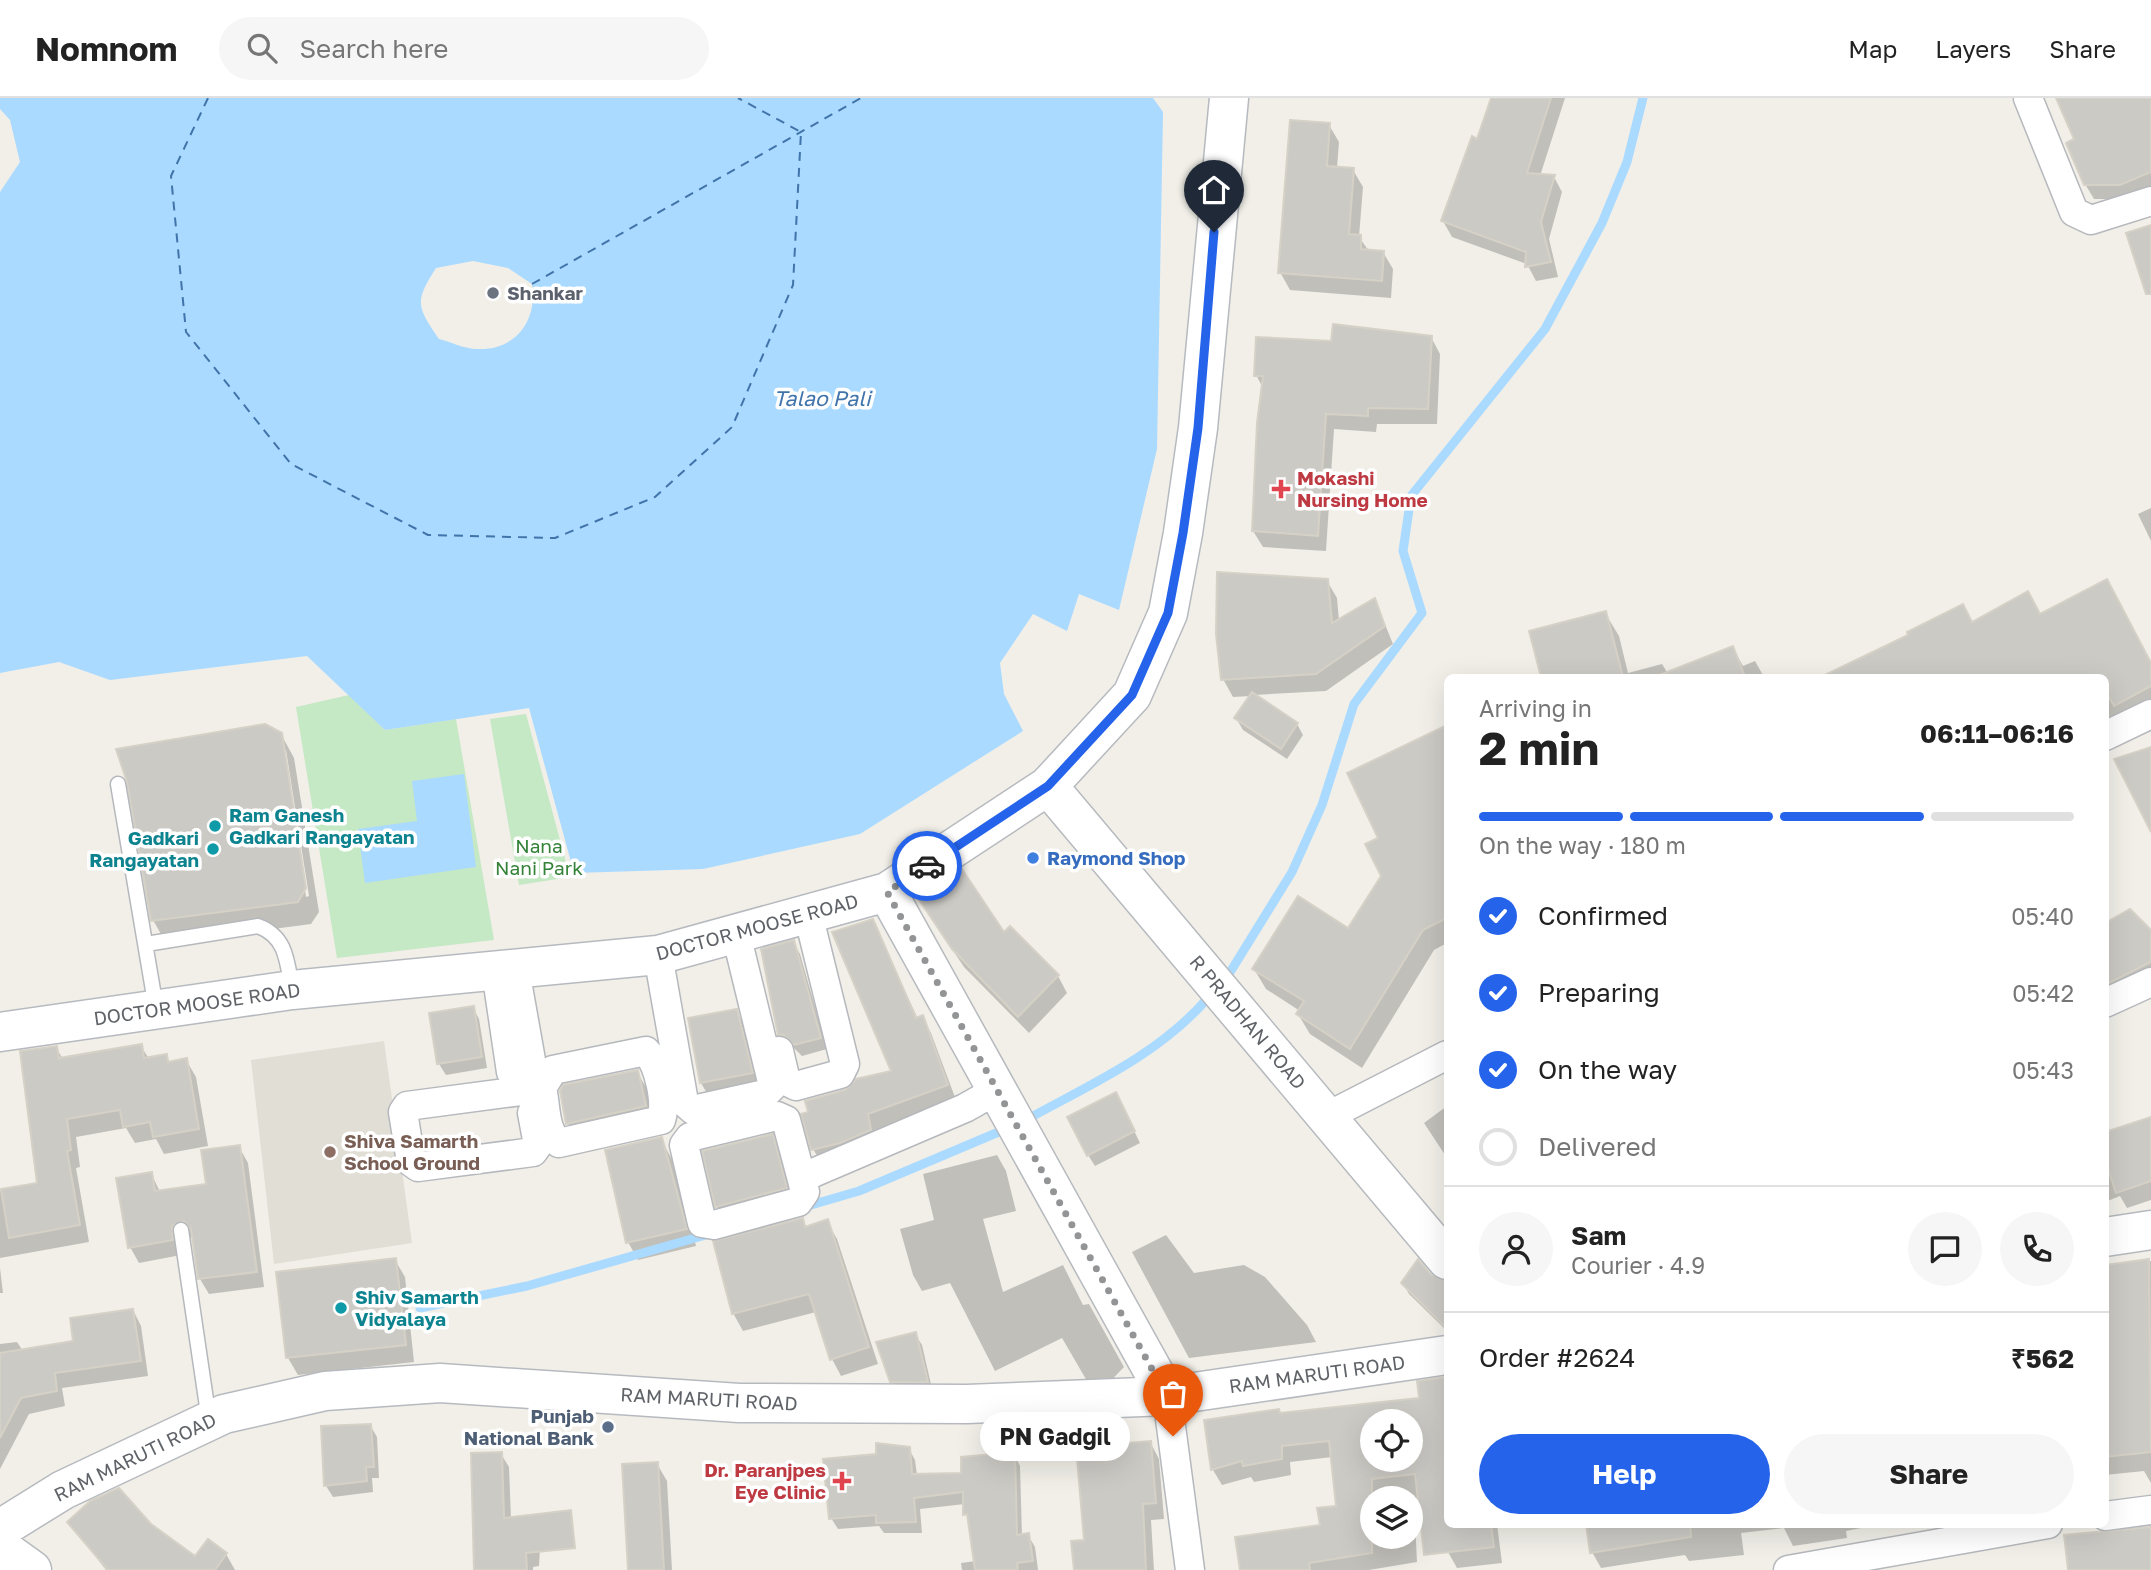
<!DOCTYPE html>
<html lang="en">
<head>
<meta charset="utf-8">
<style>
  body { margin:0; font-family:"Golos Text",sans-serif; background:#f6f6f6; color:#222; height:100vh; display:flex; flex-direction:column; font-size:26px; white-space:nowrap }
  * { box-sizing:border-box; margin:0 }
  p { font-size:23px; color:#767676 }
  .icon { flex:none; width:38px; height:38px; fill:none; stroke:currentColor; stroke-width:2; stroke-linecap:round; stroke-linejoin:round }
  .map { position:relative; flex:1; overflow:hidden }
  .details { position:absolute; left:1444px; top:576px; width:665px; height:854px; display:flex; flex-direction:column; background:#fff; border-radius:10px; box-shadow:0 7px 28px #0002 }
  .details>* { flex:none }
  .buttons { position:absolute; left:1360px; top:1311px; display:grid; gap:14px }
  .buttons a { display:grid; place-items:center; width:63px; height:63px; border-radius:50%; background:#fff; box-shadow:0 7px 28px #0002; font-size:35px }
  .pin { position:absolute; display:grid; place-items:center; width:60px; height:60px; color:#fff; margin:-72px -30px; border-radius:50% 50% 50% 0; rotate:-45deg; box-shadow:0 0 7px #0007 }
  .pin .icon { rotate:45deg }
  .courier { position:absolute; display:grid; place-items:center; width:70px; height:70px; margin:-35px; border:5px solid #2563eb; border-radius:50%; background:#fff; color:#222; box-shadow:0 2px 9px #0007 }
  .bubble { position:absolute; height:49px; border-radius:24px; background:#fff; box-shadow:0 7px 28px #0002; font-size:23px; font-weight:700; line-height:49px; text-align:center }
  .overview em { font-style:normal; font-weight:700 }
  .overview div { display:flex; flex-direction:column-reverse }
  .overview { display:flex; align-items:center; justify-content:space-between; height:119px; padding:0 35px }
  h1 { font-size:46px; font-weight:700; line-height:52px }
  .bar { display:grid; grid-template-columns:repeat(4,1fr); gap:10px 7px; align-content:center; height:84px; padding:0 35px }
  .bar i { height:9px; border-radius:5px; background:#e0e0e0 }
  .bar .selected { background:#2563eb }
  .bar p { grid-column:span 4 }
  .line { display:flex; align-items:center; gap:18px; padding:0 35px; border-top:2px solid #e0e0e0 }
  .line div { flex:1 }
  .round { display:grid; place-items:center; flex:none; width:74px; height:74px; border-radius:37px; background:#f6f6f6 }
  ol { padding:0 35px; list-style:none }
  li { display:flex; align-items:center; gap:21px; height:77px }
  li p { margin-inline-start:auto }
  li .icon { padding:7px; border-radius:50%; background:#2563eb; color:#fff; stroke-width:4 }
  li:last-child { color:#767676 }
  li i { width:38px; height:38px; border:4px solid #e0e0e0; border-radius:50% }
  .cta { display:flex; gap:14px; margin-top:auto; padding:14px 35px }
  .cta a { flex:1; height:80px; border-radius:42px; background:#2563eb; color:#fff; font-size:28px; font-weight:700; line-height:80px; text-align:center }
  .cta a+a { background:#f6f6f6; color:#222 }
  header { display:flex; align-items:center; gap:42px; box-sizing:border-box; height:98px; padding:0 35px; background:#fff; border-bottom:2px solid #e0e0e0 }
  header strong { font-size:33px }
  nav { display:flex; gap:38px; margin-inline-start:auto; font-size:24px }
  .search { width:490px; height:63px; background:#f6f6f6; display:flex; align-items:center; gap:18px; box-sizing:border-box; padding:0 24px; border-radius:38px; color:#767676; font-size:26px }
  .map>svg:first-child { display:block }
  .education { fill:#e1ded6 }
  .green { fill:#c5e8c5 }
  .water { fill:#aadaff; fill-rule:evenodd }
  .shadow { fill:#0003; fill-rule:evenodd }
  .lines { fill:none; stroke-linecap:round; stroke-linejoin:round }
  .stream { stroke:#aadaff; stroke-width:9 }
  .ferry { stroke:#4174aa; stroke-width:2; stroke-dasharray:9 7; stroke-linecap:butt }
  .building { fill:#cccac5; stroke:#d6d1c6; stroke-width:2; fill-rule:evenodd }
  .lane-casing { stroke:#b5b8bc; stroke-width:17 }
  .street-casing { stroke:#b5b8bc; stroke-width:31 }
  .secondary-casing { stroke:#b6babf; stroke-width:41 }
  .lane { stroke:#fff; stroke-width:14 }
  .street { stroke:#fff; stroke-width:28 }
  .secondary { stroke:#fff; stroke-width:38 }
  .done { stroke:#929495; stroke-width:7; stroke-dasharray:0 12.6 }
  .route { stroke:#2563eb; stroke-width:9 }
  .worship-dot { fill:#6b7280; stroke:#fff; stroke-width:2.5 }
  .health-dot { fill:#e0444e; stroke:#fff; stroke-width:2.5 }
  .culture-dot { fill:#0f9aa8; stroke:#fff; stroke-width:2.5 }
  .shop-dot { fill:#3f7fe0; stroke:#fff; stroke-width:2.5 }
  .education-dot { fill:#8d6e63; stroke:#fff; stroke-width:2.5 }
  .service-dot { fill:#5c6f8a; stroke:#fff; stroke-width:2.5 }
  .labels { text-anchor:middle; stroke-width:7; stroke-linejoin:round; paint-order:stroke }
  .worship-label { font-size:19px; font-weight:bold; fill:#5b616d; stroke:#fff; text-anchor:start }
  .health-label { font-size:19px; font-weight:bold; fill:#be3a42; stroke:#fff; text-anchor:start }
  .culture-label { font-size:19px; font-weight:bold; fill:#0d838f; stroke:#fff; text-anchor:start }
  .park-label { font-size:19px; fill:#348238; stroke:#fff }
  .shop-label { font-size:19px; font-weight:bold; fill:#366cbe; stroke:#fff; text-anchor:start }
  .street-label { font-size:19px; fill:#5f6368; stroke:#fff }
  .education-label { font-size:19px; font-weight:bold; fill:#785e54; stroke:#fff; text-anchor:start }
  .service-label { font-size:19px; font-weight:bold; fill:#4e5e75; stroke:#fff; text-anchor:end }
  .water-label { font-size:21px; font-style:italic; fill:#4174aa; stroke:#fff }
</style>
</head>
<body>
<header>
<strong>Nomnom</strong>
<div class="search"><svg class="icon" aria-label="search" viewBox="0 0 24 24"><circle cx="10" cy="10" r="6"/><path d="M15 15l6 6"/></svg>Search here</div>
<nav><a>Map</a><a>Layers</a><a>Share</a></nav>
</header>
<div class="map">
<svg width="2151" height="1472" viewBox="0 0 2151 1472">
  <rect width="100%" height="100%" fill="#f1efe8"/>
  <path class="education" d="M384 943 412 1145 274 1166 251 962Z"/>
  <path class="green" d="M349 597 385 632 456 621 494 842 337 860 296 609Z
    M526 616 570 779 519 787 490 621Z"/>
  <path class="water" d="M0 0H1153L1163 14 1157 351 1119 512 1079 496 1067 533 1033 516 1000 565 1004 596 1023 633 860 736 703 771 574 775 529 610 385 632 307 558 110 582 59 564 0 575V94L20 64 10 22 0 11ZM473 163 508 170 532 186C538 223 515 253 477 251 465 251 451 244 439 241 417 209 414 204 436 170Z
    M464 676 476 769 365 785 358 731 417 723 412 683Z"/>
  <path class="shadow" d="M1493 0H1565L1540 78 1554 79 1562 94 1549 141 1558 179 1536 183 1527 166 1452 139 1443 123Z
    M2058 0H2151V92L2129 101H2094L2085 86 2077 42Z
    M1329 27 1339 44 1337 70 1353 72 1363 89 1359 139 1369 153 1383 154 1393 171 1391 200 1290 192 1280 174Z
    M1431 239 1440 256 1437 326H1377L1376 334 1334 331 1326 453 1263 449 1253 433 1263 290 1256 277 1333 245Z
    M2151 410V443L2138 416Z
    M1327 483 1337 500 1339 523 1375 502 1393 546 1326 593 1254 597 1297 626 1303 637 1287 661 1243 632 1236 620 1251 598 1233 599 1223 581Z
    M1605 515 1619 538 1628 575 1662 566 1670 579H1542L1531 534Z
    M2040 518 2151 567V610L2105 636V579H1832L1972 525Z
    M1733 550 1743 568 1755 563 1764 579H1710L1703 562Z
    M1447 629V845L1434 852 1362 970 1310 936 1298 916 1300 913 1266 891 1254 871 1349 833 1383 778 1380 740 1349 676Z
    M281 636 294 660 319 814 311 826 166 845 153 822ZM283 652H286L309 798 306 799Z
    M930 818 1004 837 1058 878 1067 895 1029 935 964 869Z
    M872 823 918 921 922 920 931 935 956 1002 875 1032 879 1048 822 1066 813 1051 846 993 893 975Z
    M2105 827 2151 835V884L2105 908Z
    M793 844 800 856 827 951 802 958 792 948H786L779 936Z
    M473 910 479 921 487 970 446 977 439 966 431 917Z
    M736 913 746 930 761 992 711 1002 701 985Z
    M141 948 149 961 166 958 170 965 186 962 196 979 208 1048 164 1056 156 1041 135 1045 126 1030 76 1039 80 1069 76 1070 89 1144 0 1160V1093L39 1086 56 950 63 961Z
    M637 974 647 991 655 1026 578 1043 568 1026 561 993Z
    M1122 1008 1140 1045 1095 1068 1088 1057Z
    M1447 1008V1060L1424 1025Z
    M2151 1021V1102L2127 1110 2120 1098 2105 1104V1036Z
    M772 1038 782 1055 795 1107 727 1126 717 1109 705 1054Z
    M661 1041 677 1071 696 1148 638 1162 628 1144Z
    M239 1049 248 1065 264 1189 209 1196 200 1181 193 1138 180 1144 181 1157 139 1165 130 1149 151 1075 160 1094 208 1087Z
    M997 1057 1006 1073 1016 1113 983 1121 1003 1194 1063 1167 1083 1207 1089 1206 1124 1269 1099 1295H1094L1062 1240 995 1273 950 1185 922 1193 913 1177 900 1131 934 1122 923 1076Z
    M802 1122 807 1130 827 1124 837 1141 878 1266 841 1278 832 1261 816 1214 743 1233 733 1215Z
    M1166 1137 1194 1175 1244 1167 1265 1179 1307 1227 1316 1244 1189 1260 1132 1154Z
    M395 1162 405 1179 414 1264 298 1277 288 1260 278 1175Z
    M2151 1163V1385L2144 1373 2105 1377V1168Z
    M0 1170 3 1195H0Z
    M1430 1178 1447 1185V1233L1409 1196 1403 1185Z
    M133 1212 141 1228 148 1278 62 1290 65 1308 29 1316 0 1371V1246L17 1244 23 1253 75 1244Z
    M915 1236 922 1247 933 1295H899L892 1283Z
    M1447 1279V1426H1497L1502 1465 1457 1470 1448 1454 1440 1399 1414 1401 1417 1464 1369 1472H1242L1322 1429 1338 1409 1332 1359 1290 1364 1291 1377 1254 1384 1251 1379 1222 1387 1213 1372 1206 1323 1421 1302 1419 1285ZM1372 1323H1410V1362H1372ZM1372 1400H1410V1438H1372Z
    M370 1327 377 1339 379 1380H372L373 1394 333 1399 326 1388 323 1330Z
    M1150 1344 1159 1361 1164 1421 1151 1422 1154 1472H1075L1086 1444Z
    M909 1351 915 1362 917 1377 962 1376 1014 1356 1020 1368 1022 1438 1028 1437 1035 1449 1038 1472H962L961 1465 976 1463 965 1406 920 1411 922 1435H884L879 1428 838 1431 831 1420 877 1357Z
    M501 1356 509 1369 511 1421 541 1432 539 1468 533 1469V1472H476Z
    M657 1366 667 1383 672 1472H630Z
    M69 1424 150 1427 196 1460 226 1456 235 1472H106Z
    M1588 1426H1881L1846 1433 1847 1440 1793 1448 1784 1430 1741 1435 1744 1457 1689 1463 1685 1457 1601 1470 1592 1454Z"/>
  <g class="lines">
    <path class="stream" d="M1229 876 1292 774 1322 707 1354 606 1422 515 1403 453 1411 398 1545 231 1602 125 1627 64 1643 0
      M1024 1023C1089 987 1157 958 1207 901
      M804 1109 859 1093 1001 1033
      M420 1210 527 1188 709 1136"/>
    <path class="ferry" d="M208 0 171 78 186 234 291 366 428 437 555 440 655 399 732 329 793 187 801 34 738 0
      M532 186 861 0"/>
  </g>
  <path class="building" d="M1491 0H1551L1527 75 1555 77 1541 124 1551 164 1525 169 1526 154 1441 123 1472 38 1477 41Z
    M2056 0H2151V74L2120 87H2084L2066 45 2074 41Z
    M1290 22 1330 25 1327 68 1354 70 1349 136 1361 137V151L1384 153 1382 183 1278 175Z
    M2151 127V196H2146L2126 135Z
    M1333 226 1432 238 1428 311 1368 310V318L1326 316 1318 438 1252 433 1257 325 1263 278H1254L1256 239 1331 243Z
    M1217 474 1328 481 1332 525 1375 500 1385 528 1316 576 1221 582 1216 536Z
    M2107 481 2151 565V588L2114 608 2105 592V579H1821L1908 537 1907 534 1963 506 1972 524 2028 493 2040 516Z
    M1606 513 1623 579H1541L1529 533Z
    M1733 548 1745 579H1657V578Z
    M1252 594 1298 625 1281 651 1234 620Z
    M265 626 282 635 306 790 298 804 151 823 127 684 116 651Z
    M1447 627V820L1423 832 1350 951 1296 916 1304 903 1252 871 1298 798 1348 830 1381 778 1365 746 1378 740 1347 675Z
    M2151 649V734L2114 661Z
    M962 771 1004 834 1010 828 1059 877 1018 919 952 851 918 800Z
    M2130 811 2151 832V864L2105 887V825Z
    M873 821 916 920 923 917 948 987 868 1016 871 1032 840 1045 811 1052 801 1016 808 1014 805 1003 845 992 856 981 891 973 832 834Z
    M794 842 821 940 794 947 784 937H778L761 851Z
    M474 908 482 959 437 966 429 915Z
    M737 911 753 975 700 985 688 920Z
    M142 946 144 960 167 956 168 964 187 960 199 1031 153 1039 150 1024 123 1029 120 1012 67 1021 71 1052 67 1053 80 1127 9 1140 1 1091 37 1085 20 953 57 948 59 960Z
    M638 972 646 1008 566 1026 560 993 563 987Z
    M1116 994 1135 1033 1087 1058 1067 1019Z
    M2151 1019V1083L2116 1095 2105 1062V1034Z
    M773 1036 787 1090 715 1109 702 1053Z
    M662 1039 687 1131 626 1145 605 1052Z
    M240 1047 257 1174 198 1181 191 1131 184 1123 172 1128 173 1142 128 1150 116 1080 152 1074 155 1093 206 1086 201 1052Z
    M803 1120 805 1129 828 1121 869 1249 830 1262 809 1196 732 1216 713 1143Z
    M396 1160 406 1247 286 1260 276 1174Z
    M1418 1161 1431 1177 1447 1183V1231L1401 1185Z
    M2149 1161 2151 1354 2105 1359V1167Z
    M133 1211 141 1263 55 1275 57 1293 21 1300 0 1340V1255L73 1243 70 1220Z
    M916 1234 928 1284H890L876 1244Z
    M1447 1279V1426H1491L1494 1449 1424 1457 1415 1376 1372 1381V1455L1309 1465 1310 1472H1240L1235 1439 1320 1427 1317 1410 1336 1408 1329 1343 1282 1348V1361L1243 1368 1242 1363 1211 1372 1204 1322 1279 1311 1280 1315 1419 1300 1417 1283ZM1372 1323H1410V1362H1372Z
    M371 1326 374 1369H366L367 1383 324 1388 321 1328Z
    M1151 1343 1156 1405 1143 1406 1146 1472H1074L1071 1443 1084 1442 1076 1349Z
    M876 1345 910 1349 912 1376 961 1375V1359L1015 1354 1017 1437 1029 1435 1033 1463 1017 1465 1018 1472H975L967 1416 963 1417V1394L914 1400 916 1424 876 1425V1417L829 1421 823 1361 876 1356Z
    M502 1354 504 1420 571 1412 575 1450 526 1455 527 1472H474L471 1355Z
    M658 1364 664 1472H628L622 1366Z
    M119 1390 151 1426 195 1458 208 1441 227 1455 215 1472H108L67 1424 90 1403Z
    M1586 1426H1690L1691 1439 1590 1455Z
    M2151 1429V1472H2068L2064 1437Z"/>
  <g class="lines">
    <g class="lane-casing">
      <path id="lane" d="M118 686 156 910
        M146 846 258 828C287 839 287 864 292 891
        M181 1132 209 1322"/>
    </g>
    <g class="street-casing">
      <path id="street" d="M2028 0 2074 114 2091 122 2151 103
        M2105 638 2151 616
        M658 857 684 1004 693 1012 765 996 773 988 736 836
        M515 872 532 968C551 988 538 1027 559 1045L661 1022C667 1005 659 967 646 953L553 972 542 990
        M496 873 511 974
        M2105 905 2151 884
        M779 953 786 983 796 988 840 976 845 966 808 816
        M529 992 407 1008 403 1014 411 1064 418 1069 533 1054 538 1047 532 1015
        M1328 1018 1447 957
        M802 1082 786 1022 777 1018 690 1039 684 1047 702 1125 714 1127 798 1104 805 1094 802 1082 813 1075 965 1010 997 992
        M1167 1298 1190 1472
        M2105 1418 2151 1412
        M1788 1472 2048 1426"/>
    </g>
    <g class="secondary-casing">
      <path id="secondary" d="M1048 688 1447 1162
        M887 794 1167 1298
        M0 934 292 892 658 857 887 794 1048 688 1132 597 1168 515 1183 435 1198 330 1229 0
        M2105 1139 2151 1132
        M0 1431 63 1392 224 1316 325 1293 440 1285 739 1305 967 1306 1167 1298 1447 1257
        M0 1449 32 1472"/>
    </g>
    <use href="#lane" class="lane"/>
    <use href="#street" class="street"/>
    <use href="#secondary" class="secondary"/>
  </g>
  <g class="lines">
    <path class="done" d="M927 768 887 794 1167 1298 1173 1338"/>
    <path class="route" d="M927 768 1048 688 1132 597 1168 515 1183 435 1198 330 1214 134"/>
  </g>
  <circle class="worship-dot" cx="493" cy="195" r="7"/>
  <g class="health-dot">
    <path d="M1277.5 380.5h7v7h7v7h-7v7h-7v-7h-7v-7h7z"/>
    <path d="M838.5 1372.5h7v7h7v7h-7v7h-7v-7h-7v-7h7z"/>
  </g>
  <g class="culture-dot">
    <circle cx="215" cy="728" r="7"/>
    <circle cx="213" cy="751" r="7"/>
    <circle cx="341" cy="1210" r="7"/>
  </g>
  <circle class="shop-dot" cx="1033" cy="760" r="7"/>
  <circle class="education-dot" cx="330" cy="1054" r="7"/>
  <circle class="service-dot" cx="608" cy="1329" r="7"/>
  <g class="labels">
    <g class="worship-label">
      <text x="507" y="202">Shankar</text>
    </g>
    <g class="health-label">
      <text x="1297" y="387">Mokashi<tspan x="1297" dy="22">Nursing Home</tspan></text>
      <text x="826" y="1379" text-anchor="end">Dr. Paranjpes<tspan x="826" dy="22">Eye Clinic</tspan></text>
    </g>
    <g class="culture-label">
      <text x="229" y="724">Ram Ganesh<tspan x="229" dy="22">Gadkari Rangayatan</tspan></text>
      <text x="199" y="747" text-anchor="end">Gadkari<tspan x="199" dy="22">Rangayatan</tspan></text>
      <text x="355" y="1206">Shiv Samarth<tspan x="355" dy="22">Vidyalaya</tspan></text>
    </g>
    <g class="park-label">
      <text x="539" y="755">Nana<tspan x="539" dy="22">Nani Park</tspan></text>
    </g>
    <g class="shop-label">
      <text x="1047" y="767">Raymond Shop</text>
    </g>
    <g class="street-label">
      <text transform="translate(757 829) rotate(-15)" y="7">DOCTOR MOOSE ROAD</text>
      <text transform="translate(197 906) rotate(-8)" y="7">DOCTOR MOOSE ROAD</text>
      <text transform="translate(1248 924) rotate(50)" y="7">R PRADHAN ROAD</text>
      <text transform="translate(1317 1276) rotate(-8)" y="7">RAM MARUTI ROAD</text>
      <text transform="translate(709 1301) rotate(3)" y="7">RAM MARUTI ROAD</text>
      <text transform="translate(135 1359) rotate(-26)" y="7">RAM MARUTI ROAD</text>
    </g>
    <g class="education-label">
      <text x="344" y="1050">Shiva Samarth<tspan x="344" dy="22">School Ground</tspan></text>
    </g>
    <g class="service-label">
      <text x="594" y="1325">Punjab<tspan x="594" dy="22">National Bank</tspan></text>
    </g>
    <g class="water-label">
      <text x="822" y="308">Talao Pali</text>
    </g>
  </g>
</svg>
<div class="buttons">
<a><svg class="icon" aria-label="locate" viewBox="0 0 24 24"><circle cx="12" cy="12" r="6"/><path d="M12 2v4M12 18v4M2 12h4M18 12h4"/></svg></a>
<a><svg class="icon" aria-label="layers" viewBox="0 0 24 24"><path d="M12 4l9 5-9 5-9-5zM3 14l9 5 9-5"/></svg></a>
</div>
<div class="pin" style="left:1173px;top:1338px;background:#ea580c"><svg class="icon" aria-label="bag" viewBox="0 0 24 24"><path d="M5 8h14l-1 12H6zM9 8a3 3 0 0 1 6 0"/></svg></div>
<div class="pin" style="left:1214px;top:134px;background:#1f2937"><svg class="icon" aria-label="home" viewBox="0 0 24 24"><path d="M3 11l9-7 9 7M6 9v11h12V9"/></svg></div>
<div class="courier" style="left:927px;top:768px"><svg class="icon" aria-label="car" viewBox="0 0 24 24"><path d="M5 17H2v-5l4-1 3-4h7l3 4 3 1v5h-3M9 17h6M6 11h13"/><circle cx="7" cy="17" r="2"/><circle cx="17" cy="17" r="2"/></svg></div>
<div class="bubble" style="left:980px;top:1314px;width:150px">PN Gadgil</div>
<section class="details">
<div class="overview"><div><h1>2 min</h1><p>Arriving in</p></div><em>06:11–06:16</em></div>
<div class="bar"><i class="selected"></i><i class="selected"></i><i class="selected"></i><i></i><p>On the way · 180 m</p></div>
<ol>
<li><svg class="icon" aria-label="check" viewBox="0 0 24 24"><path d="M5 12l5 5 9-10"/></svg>Confirmed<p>05:40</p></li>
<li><svg class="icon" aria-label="check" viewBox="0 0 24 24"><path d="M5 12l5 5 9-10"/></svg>Preparing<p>05:42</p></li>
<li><svg class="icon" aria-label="check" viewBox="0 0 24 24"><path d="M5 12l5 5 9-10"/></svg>On the way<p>05:43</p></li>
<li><i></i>Delivered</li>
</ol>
<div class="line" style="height:126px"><a class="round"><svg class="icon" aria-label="person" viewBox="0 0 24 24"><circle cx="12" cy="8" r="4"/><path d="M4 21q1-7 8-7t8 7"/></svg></a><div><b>Sam</b><p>Courier · 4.9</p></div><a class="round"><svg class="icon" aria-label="chat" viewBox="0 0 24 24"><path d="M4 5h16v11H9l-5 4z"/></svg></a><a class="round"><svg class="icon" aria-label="phone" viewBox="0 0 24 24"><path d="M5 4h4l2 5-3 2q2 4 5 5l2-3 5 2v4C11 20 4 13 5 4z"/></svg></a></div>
<div class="line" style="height:91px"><div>Order #2624</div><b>₹562</b></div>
<div class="cta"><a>Help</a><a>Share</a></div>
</section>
</div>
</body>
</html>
